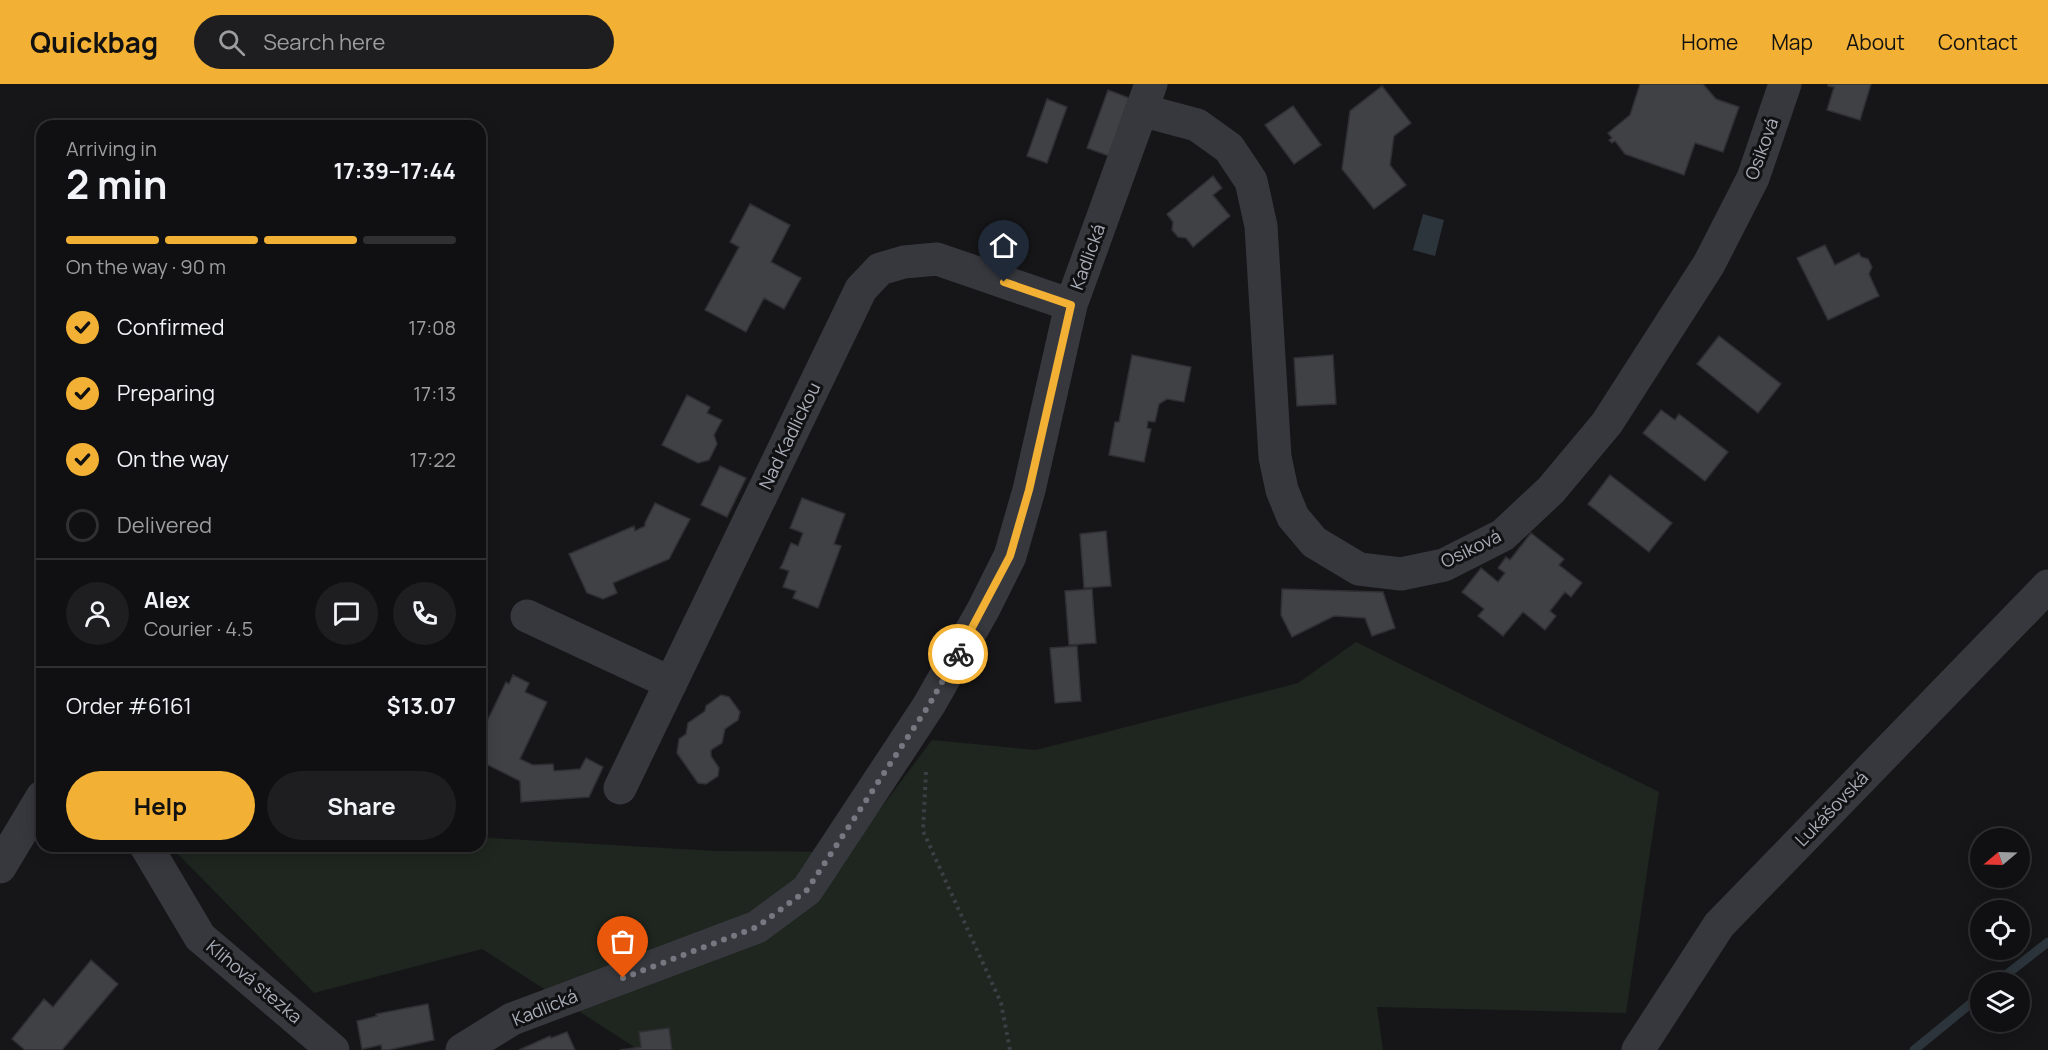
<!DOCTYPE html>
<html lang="en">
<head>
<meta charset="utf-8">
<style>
  body { margin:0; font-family:Manrope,sans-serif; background:#1e1e20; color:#f1f3f6; height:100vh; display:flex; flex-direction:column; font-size:22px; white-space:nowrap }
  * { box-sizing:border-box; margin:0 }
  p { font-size:20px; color:#9c9d9f }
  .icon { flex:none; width:33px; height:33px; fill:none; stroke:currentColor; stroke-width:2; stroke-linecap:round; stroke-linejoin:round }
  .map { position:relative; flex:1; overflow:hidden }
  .side { position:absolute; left:36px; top:36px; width:450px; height:732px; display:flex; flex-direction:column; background:#101012; border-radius:18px; box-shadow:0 3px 15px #0003,0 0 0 2px #303032 }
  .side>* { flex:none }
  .needle { width:39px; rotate:251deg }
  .controls { position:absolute; left:1970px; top:744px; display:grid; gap:12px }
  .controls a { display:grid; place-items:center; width:60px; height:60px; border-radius:50%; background:#101012; box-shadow:0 3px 15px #0003,0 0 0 2px #303032; font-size:30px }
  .pin { position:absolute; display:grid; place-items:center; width:51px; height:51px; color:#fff; margin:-62px -26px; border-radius:50% 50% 50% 0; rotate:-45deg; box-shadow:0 0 6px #0007 }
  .pin .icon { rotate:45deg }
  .courier { position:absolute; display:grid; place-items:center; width:60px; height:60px; margin:-30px; border:4px solid #f2b134; border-radius:50%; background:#fff; color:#222; box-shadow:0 2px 8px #0007 }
  .overview em { font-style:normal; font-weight:700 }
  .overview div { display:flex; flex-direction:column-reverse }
  .overview { display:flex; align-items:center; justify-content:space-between; height:102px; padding:0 30px }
  h1 { font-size:39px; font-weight:700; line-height:45px }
  .bar { display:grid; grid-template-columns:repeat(4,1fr); gap:9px 6px; align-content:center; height:72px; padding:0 30px }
  .bar i { height:8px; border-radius:4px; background:#303032 }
  .bar .selected { background:#f2b134 }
  .bar p { grid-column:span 4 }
  .line { display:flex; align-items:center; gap:15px; padding:0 30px; border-top:2px solid #303032 }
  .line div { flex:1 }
  .round { display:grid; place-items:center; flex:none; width:63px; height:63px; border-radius:32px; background:#1e1e20 }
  ol { padding:0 30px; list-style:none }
  li { display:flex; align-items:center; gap:18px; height:66px }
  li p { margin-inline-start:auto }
  li .icon { padding:6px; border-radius:50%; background:#f2b134; color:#111; stroke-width:4 }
  li:last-child { color:#9c9d9f }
  li i { width:33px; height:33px; border:3px solid #303032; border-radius:50% }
  .primary-button { display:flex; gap:12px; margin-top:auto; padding:12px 30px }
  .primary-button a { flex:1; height:69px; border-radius:36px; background:#f2b134; color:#111; font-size:24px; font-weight:700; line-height:69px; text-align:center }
  .primary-button a+a { background:#1e1e20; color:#f1f3f6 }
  header { display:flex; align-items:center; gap:36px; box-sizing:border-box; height:84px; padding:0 30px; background:#f2b134; color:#111 }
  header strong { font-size:28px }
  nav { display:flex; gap:33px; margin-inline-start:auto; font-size:21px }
  .search { width:420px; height:54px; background:#1e1e20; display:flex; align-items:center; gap:15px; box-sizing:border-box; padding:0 21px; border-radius:33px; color:#9c9d9f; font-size:22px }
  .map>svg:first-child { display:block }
  .green { fill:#1e261f }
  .water { fill:#2c353c }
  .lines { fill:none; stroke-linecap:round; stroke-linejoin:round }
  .stream { stroke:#2c353c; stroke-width:9 }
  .building { fill:#404145; stroke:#303034; stroke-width:1.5 }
  .path { stroke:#3d3f44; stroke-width:4; stroke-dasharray:3 4.5; stroke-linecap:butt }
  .minor { stroke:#37383d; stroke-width:33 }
  .done { stroke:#757880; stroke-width:6; stroke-dasharray:0 10.8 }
  .route { stroke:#f2b134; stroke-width:8 }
  .labels { text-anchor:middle; stroke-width:6; stroke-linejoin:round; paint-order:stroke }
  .street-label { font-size:18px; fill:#a8adb8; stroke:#111113 }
</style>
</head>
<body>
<header>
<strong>Quickbag</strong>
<div class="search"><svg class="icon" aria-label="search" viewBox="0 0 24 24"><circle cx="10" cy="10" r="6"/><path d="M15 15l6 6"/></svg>Search here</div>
<nav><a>Home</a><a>Map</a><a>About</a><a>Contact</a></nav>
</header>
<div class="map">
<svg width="2048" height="966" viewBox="0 0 2048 966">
  <rect width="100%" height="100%" fill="#161618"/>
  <path class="green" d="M1356 558 1659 708 1626 929 1377 923 1383 966H639L482 865 314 909 177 769 179 762H480V752L490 754 716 767 848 768 932 656 1036 666 1298 599Z"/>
  <path class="water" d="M1423 130 1444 136 1435 172 1413 166Z"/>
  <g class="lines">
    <path class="stream" d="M1997 898 2048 858
      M1914 966 1980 912"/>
  </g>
  <path class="building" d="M1640 0H1703L1716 15 1739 23 1723 68 1695 59 1684 91 1625 70 1615 57 1612 59 1609 56 1612 54 1608 49 1630 31Z
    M1828 0H1871L1860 36 1827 26 1834 3 1828 2Z
    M1382 2 1411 39 1394 52 1390 81 1406 101 1374 125 1342 85 1350 27Z
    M1108 6 1129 14 1109 72 1087 64Z
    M1047 15 1067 23 1047 79 1027 72Z
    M1293 22 1321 61 1294 80 1265 41Z
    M1213 92 1222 104 1213 111 1230 132 1193 163 1186 154 1178 153 1172 146 1173 138 1167 130Z
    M750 120 790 141 771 178 801 194 784 225 764 214 746 248 705 226 739 163 730 158Z
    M1825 161 1835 181 1859 169 1861 173 1868 175 1872 183 1869 190 1879 212 1828 236 1797 174Z
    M1719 252 1781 300 1758 329 1697 280Z
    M1132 271 1191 283 1184 318 1167 315 1159 320 1155 338 1148 337 1147 344 1151 345 1144 378 1109 371 1115 338H1119Z
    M1333 271 1336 320 1297 322 1294 274Z
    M687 311 710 323 707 329 722 336 714 351 717 360 709 376 698 379 662 361Z
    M1661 326 1675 336 1679 330 1728 368 1705 397 1643 349Z
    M720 382 746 394 727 433 701 421Z
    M1610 391 1672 439 1649 468 1588 420Z
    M802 414 845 430 834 460 841 462 818 524 793 514 796 507 783 503 789 487 780 484 782 481 791 459 798 462 803 449 790 444Z
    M655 419 690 435 669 475 613 499 617 509 603 515 587 509 569 470 634 442 635 447 645 442V439Z
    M1106 447 1111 502 1084 504 1080 450Z
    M1531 449 1564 475 1559 481 1582 499 1571 513 1565 508 1550 527 1556 532 1545 546 1523 528 1503 552 1478 532 1484 525 1462 508 1481 484 1498 498 1505 489 1498 484 1506 473 1510 476Z
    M1092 505 1096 559 1069 561 1065 507Z
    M1282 505 1383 508 1395 544 1372 552 1365 534 1334 532 1292 553 1281 531Z
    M1077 562 1081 617 1055 619 1050 564Z
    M513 591 529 599 525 608 547 618 520 675 533 681 553 680 554 687 580 685 586 674 603 683 589 713 521 718 520 697 480 677V652L506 598 509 600Z
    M721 611 729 613 740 628 738 636 725 645 722 659 711 666V672L719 684 718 692 706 700 698 699 677 669 679 655 686 650 688 639 705 627 706 622Z
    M91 876 118 900 62 966H25L12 955 44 915 53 923Z
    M428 920 434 956 388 966H382L381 961 362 965 357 937 377 932 376 930Z
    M669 944 672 966H620L641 963 639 948Z
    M567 948 575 966H519L550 952 551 954Z"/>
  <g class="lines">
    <path class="path" d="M926 688 923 747 1001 919 1010 966"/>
    <path class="minor" d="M1141 26 1197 41 1229 64 1251 97 1261 142 1275 373 1282 406 1293 433 1314 458 1359 485 1401 490 1444 481 1503 451 1551 406 1607 339 1709 180 1753 94 1785 0
      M527 532 671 599
      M620 704 861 205 880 185 904 178 937 175 1071 221
      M146 762 200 853 333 966
      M0 783 42 713
      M462 966 512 935 757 843 807 806 929 621 983 526 1010 472 1029 406 1071 221 1151 0
      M1638 966 1719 841 2048 502"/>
  </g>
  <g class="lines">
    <path class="done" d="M623 894 757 843 807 806 929 621 958 570"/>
    <path class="route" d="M958 570 1010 472 1029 406 1071 221 1004 198"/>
  </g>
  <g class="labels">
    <g class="street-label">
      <text transform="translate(1762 65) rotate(-70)" y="6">Osiková</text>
      <text transform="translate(1088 173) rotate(-70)" y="6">Kadlická</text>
      <text transform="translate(790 352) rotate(-64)" y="6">Nad Kadlickou</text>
      <text transform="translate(1471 465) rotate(-26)" y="6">Osiková</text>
      <text transform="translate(1832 725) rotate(-46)" y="6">Lukášovská</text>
      <text transform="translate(254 898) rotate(40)" y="6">Klihová stezka</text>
      <text transform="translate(545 924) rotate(-22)" y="6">Kadlická</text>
    </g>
  </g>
</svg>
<div class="controls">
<a><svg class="needle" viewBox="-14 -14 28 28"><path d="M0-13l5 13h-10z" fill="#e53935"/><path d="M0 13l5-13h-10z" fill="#9c9d9f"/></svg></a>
<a><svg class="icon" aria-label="locate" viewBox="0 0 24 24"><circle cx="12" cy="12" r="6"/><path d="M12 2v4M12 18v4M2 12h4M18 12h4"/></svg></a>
<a><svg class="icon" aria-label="layers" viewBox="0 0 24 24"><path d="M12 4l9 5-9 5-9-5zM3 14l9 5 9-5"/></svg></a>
</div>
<div class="pin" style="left:623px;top:894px;background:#ea580c"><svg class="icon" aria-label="bag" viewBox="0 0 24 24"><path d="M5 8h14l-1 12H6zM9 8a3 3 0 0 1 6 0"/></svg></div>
<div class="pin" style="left:1004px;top:198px;background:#1f2937"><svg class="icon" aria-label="home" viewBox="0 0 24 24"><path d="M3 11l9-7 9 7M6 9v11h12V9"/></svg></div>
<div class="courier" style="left:958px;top:570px"><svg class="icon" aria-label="bike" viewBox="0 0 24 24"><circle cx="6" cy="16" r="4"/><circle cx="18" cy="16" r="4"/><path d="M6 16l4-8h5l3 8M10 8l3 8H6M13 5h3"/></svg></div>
<section class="side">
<div class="overview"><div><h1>2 min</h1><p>Arriving in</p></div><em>17:39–17:44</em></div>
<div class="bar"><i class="selected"></i><i class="selected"></i><i class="selected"></i><i></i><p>On the way · 90 m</p></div>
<ol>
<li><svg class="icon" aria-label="check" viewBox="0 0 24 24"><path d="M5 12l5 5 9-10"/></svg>Confirmed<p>17:08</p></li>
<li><svg class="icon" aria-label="check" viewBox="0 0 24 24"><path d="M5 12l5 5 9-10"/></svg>Preparing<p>17:13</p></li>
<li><svg class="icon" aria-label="check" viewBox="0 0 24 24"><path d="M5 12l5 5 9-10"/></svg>On the way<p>17:22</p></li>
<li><i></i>Delivered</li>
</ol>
<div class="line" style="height:108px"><a class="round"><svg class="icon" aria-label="person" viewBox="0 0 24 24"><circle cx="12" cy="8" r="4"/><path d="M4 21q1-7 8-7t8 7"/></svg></a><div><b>Alex</b><p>Courier · 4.5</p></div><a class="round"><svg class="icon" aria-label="chat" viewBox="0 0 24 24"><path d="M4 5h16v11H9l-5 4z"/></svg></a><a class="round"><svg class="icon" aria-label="phone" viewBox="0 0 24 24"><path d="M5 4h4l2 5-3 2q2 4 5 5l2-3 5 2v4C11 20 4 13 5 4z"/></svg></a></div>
<div class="line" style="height:78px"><div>Order #6161</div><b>$13.07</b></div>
<div class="primary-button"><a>Help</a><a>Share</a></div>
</section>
</div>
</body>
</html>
